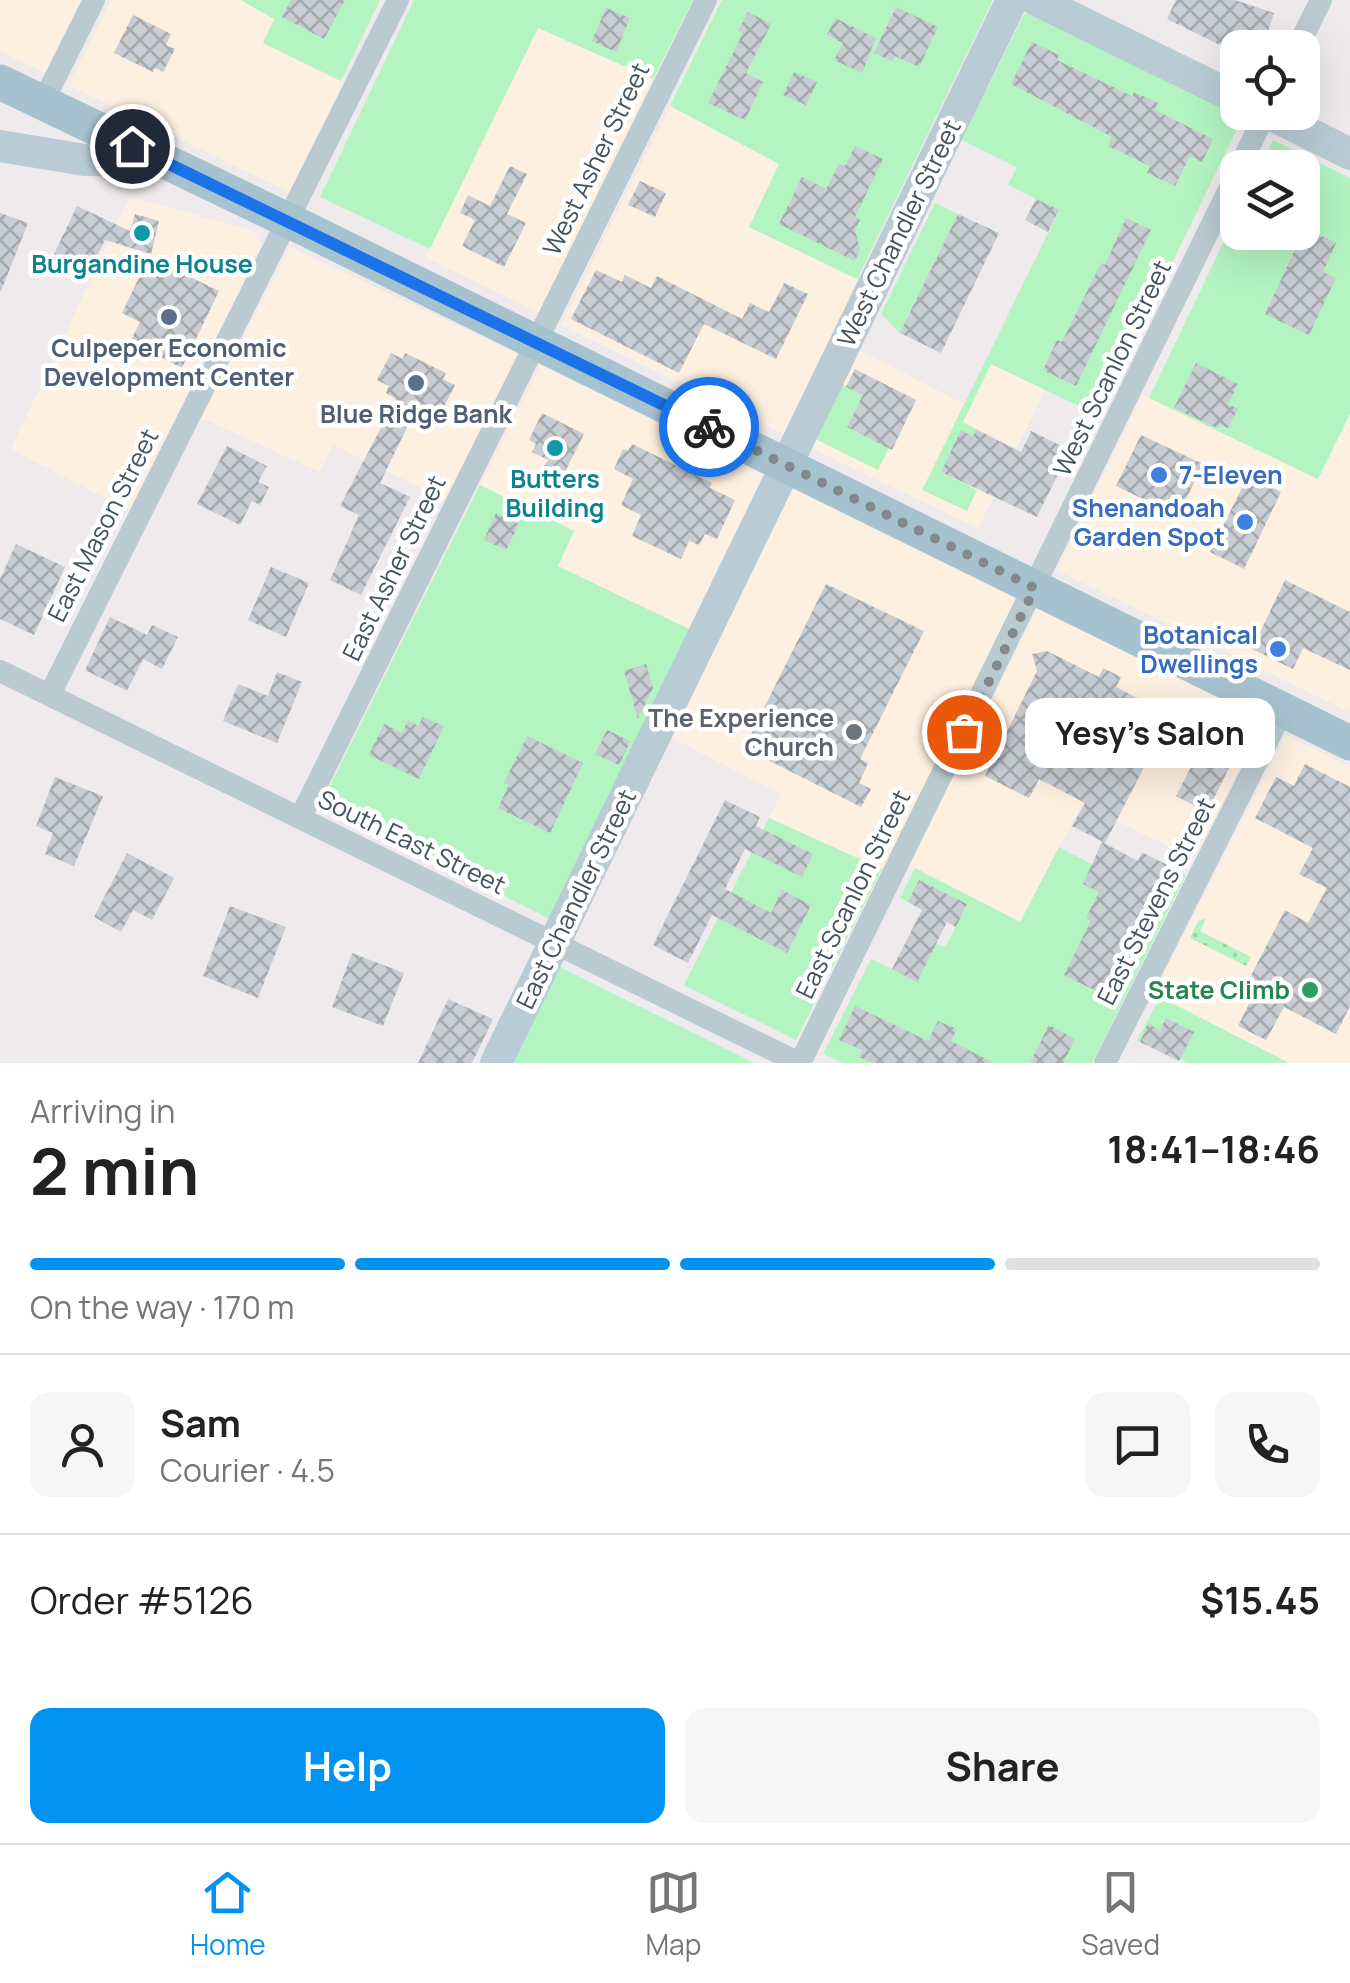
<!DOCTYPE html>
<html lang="en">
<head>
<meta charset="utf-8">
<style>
  body { margin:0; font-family:Manrope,sans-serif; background:#f6f6f6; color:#222; height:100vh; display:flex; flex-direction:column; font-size:38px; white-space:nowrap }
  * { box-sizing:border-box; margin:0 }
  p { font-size:32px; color:#767676 }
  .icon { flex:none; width:55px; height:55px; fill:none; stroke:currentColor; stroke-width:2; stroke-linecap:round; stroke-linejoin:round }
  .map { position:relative; height:1063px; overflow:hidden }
  .side { display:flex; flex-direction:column; background:#fff; flex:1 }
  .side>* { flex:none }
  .tools { position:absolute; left:1220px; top:30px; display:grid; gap:20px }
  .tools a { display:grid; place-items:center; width:100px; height:100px; border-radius:20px; background:#fff; box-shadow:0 10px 40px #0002; font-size:50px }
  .pin { position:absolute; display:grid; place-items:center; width:85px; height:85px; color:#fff; margin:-42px; border:5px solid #fff; border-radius:50%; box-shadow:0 2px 10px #0007 }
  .courier { position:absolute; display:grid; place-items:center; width:100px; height:100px; margin:-50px; border:8px solid #1a73e8; border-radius:50%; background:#fff; color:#222; box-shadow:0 2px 12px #0007 }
  .bubble { position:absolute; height:70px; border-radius:20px; background:#fff; box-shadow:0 10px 40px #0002; font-size:32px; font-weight:700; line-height:70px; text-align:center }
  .summary em { font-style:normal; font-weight:700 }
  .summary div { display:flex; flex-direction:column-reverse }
  .summary { display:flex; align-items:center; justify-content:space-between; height:170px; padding:0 30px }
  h1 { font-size:65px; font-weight:700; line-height:75px }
  .bar { display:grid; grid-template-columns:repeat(4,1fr); gap:15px 10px; align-content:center; height:120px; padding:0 30px }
  .bar i { height:12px; border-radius:8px; background:#e0e0e0 }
  .bar .current { background:#0293f2 }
  .bar p { grid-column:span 4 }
  .line { display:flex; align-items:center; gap:25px; padding:0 30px; border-top:2px solid #e0e0e0 }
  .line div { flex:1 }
  .round { display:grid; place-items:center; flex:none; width:105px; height:105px; border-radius:20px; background:#f6f6f6 }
  .button { display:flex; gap:20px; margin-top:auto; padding:20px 30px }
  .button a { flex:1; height:115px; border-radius:20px; background:#0293f2; color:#fff; font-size:40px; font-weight:700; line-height:115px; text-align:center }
  .button a+a { background:#f6f6f6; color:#222 }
  .dock { display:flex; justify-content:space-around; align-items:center; height:140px; border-top:2px solid #e0e0e0; background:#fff; font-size:28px; color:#767676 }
  .dock a { display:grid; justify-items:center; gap:5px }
  .dock .current { color:#0293f2 }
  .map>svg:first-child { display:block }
  .commercial { fill:#fef0e0 }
  .grass { fill:#b3f4c1 }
  .park { fill:url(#park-dots) }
  .building { fill:url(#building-cross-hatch) }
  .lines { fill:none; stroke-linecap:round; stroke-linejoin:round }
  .street { stroke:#bacad1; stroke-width:22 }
  .secondary { stroke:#b9ccd6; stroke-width:32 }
  .primary { stroke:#a7c2cf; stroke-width:35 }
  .done { stroke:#7f898e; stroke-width:10; stroke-dasharray:0 18 }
  .route { stroke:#1a73e8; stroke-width:12 }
  .culture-dot { fill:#0f9aa8; stroke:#fff; stroke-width:4 }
  .service-dot { fill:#5c6f8a; stroke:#fff; stroke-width:4 }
  .shop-dot { fill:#3f7fe0; stroke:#fff; stroke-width:4 }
  .worship-dot { fill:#6b7280; stroke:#fff; stroke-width:4 }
  .leisure-dot { fill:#2e9e5b; stroke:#fff; stroke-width:4 }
  .labels { text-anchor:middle; stroke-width:9; stroke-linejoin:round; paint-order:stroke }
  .street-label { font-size:25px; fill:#42545b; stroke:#fff }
  .culture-label { font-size:25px; font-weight:bold; fill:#0d838f; stroke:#fff }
  .service-label { font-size:25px; font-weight:bold; fill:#4e5e75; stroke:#fff }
  .shop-label { font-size:25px; font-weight:bold; fill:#366cbe; stroke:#fff; text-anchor:end }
  .worship-label { font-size:25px; font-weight:bold; fill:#5b616d; stroke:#fff; text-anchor:end }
  .leisure-label { font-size:25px; font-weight:bold; fill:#27864d; stroke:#fff; text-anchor:end }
</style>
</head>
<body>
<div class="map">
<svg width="1350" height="1063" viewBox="0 0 1350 1063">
  <defs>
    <pattern id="park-dots" width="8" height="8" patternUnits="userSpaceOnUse" patternTransform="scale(2.5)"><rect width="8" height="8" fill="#b3f4c1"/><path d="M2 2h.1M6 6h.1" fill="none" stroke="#9bd3a8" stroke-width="1.8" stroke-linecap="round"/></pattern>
    <pattern id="building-cross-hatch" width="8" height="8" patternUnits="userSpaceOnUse" patternTransform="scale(2.5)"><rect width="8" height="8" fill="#c7cdd2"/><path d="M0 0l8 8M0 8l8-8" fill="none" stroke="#a3a9ad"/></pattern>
  </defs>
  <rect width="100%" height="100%" fill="#efebec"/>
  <path class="commercial" d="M0 0H82L45 73 0 51Z
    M111 0H241L274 19 263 43 344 83 291 193 68 85Z
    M538 27 653 79 540 313 425 257Z
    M670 106 779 164 750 227 862 281 788 436 561 325Z
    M130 196 249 230 255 233 261 246 130 511 11 449Z
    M290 247 518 354 445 499 333 445 320 472 202 418Z
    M857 349 970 407 991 364 1045 390 978 528 811 448Z
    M540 365 767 477 693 631 557 566 574 530 480 485Z
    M1143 394 1317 479 1350 414V712L1057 570Z
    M792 489 1017 599 882 869 769 818 781 794 668 736Z
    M1038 608 1264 720 1194 859 1082 804 1021 922 909 865Z
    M1286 735 1350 767V1063H1289L1154 994Z"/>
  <path class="grass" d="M241 0H380L341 81 263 43 274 19Z
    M414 0H693L653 79 538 28 430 249 320 197Z
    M722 0H993L857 279 749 227 779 164 670 106Z
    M1024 14 1034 15 1232 112 1238 119 1236 131 1098 415 991 364 963 422 976 429 973 436 961 431 941 472 977 490 967 511 922 490 1059 211 1008 185 1017 167 962 140Z
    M1273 140 1350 178V414L1318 479 1149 398 1237 214 1238 232H1302V168L1260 167Z
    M935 203 958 214 900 333 881 314Z
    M841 384 860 393H886L859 404 847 427 889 448 878 470 815 439Z
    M480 485 574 531 558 566 693 631 550 919 321 804Z
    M769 818 882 869 796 1040 684 985Z
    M1059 847 1156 898 1171 867 1186 875 1092 1063H843L823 1054 871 959 917 981 936 943 945 947 967 905 920 880 908 902 900 898 915 868 1020 922Z
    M560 967 754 1063H513Z
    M1160 997 1289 1063H1188L1180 1059 1193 1032 1166 1018 1160 1030 1149 1025 1140 1042 1137 1041Z"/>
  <path class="park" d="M1206 918 1200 931 1251 957 1246 966 1190 938 1198 921Z"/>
  <path class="building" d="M291 0H345L324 39 282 17Z
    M1176 0H1235L1274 13 1263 48H1226L1167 19Z
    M896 7 938 27 919 67 895 56 892 61 874 53Z
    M606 8 630 18 616 52 592 41Z
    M748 12 771 24 746 73 763 82 745 120 708 103 743 33 738 31Z
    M133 15 171 34 166 45 175 49 163 72 155 68 153 72 114 53Z
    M835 18 876 38 862 73 834 60 843 43 827 35Z
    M1032 42 1059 55 1057 60 1132 96 1134 92 1158 103 1155 110 1213 139 1202 162 1190 156 1175 186 1147 173 1150 166 1108 146 1112 137 1011 84Z
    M794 72 817 82 806 105 783 95Z
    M855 146 883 159 855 217 860 220 855 230 860 249 855 261 779 224 802 177 826 189 839 164 845 166Z
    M510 166 527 174 507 214 526 223 504 267 462 246 475 220 460 213 468 195 490 206Z
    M640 181 666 193 655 217 628 205Z
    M1036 199 1059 210 1048 232 1025 220Z
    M77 206 130 231 135 214 159 221 151 254 105 240 90 271 54 254Z
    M0 213 28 223 1 291H0Z
    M958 214 999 233 941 353 900 333Z
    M1126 218 1151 230 1076 386 1043 370 1057 340 1062 342 1101 263 1105 265Z
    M1305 228 1336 243 1323 272 1336 278 1309 335 1265 314Z
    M149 257 219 291 182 368 130 342 140 322 122 313Z
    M596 270 622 282 625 275 651 288 657 276 742 319 750 303 769 312 784 283 808 294 776 359 704 324 679 373 571 319Z
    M391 353 403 359 405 353 446 373 443 379 455 385 441 413 429 407 426 413 416 409 380 483 410 497 361 595 330 580 359 515 340 506 396 399 386 393 389 386 377 380Z
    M1196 363 1238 384 1228 404 1238 409 1228 428 1219 424 1217 428 1174 408Z
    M855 369 916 400 892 450 847 427 863 395 846 387Z
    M542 413 584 434 558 486 539 476 548 460 532 452 536 444 529 440Z
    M976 429 1021 452 1031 431 1070 450 1037 517 941 472 961 430 973 436Z
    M1141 435 1203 464 1178 516 1116 486Z
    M632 444 712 483 710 488 735 500 717 539 705 534 699 545 689 541 681 559 632 536 641 515 621 505 633 479 614 469 623 449 628 451Z
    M227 446 267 466 258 482 269 487 260 505 252 501 240 525 197 504Z
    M1248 476 1281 492 1244 569 1210 552Z
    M496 513 519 524 506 550 484 540Z
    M16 544 65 567 34 635 0 619V579Z
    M271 567 309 583 286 637 248 620Z
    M1285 580 1350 612V670L1303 648 1293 669 1252 649Z
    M826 584 924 631 860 759 868 763 859 783 871 789 861 807 744 748Z
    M110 617 147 635 152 625 178 637 162 669 143 659 127 691 85 670Z
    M1047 651 1099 677 1103 668 1121 677 1116 687 1238 750 1207 812 1176 796 1192 765 1155 746 1105 843 1072 826 1085 803 1039 779 1029 798 985 776 1037 671 1032 654Z
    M646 664 653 688 638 719 624 671Z
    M277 672 302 682 277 743 223 721 238 684 268 696Z
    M423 717 444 726 419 779 369 755 384 724 402 733 408 720 418 726Z
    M607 730 630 741 619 765 595 754Z
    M527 736 583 763 550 833 498 808 509 785 504 783Z
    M1305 764 1350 787V1006L1336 1034 1284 1007 1266 1040 1238 1026 1255 992 1245 987 1285 910 1308 923 1327 888 1299 874 1313 848 1255 818 1276 777 1294 786Z
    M55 777 103 796 74 866 45 854 53 833 36 826Z
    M725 800 760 817 756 826 813 854 802 877 745 849 725 889 771 913 782 890 811 905 787 953 712 915 688 963 653 945Z
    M1102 842 1138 861 1142 852 1171 867 1123 967 1129 970 1114 1000 1064 975 1091 921 1086 918 1099 892 1083 884Z
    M127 853 174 878 152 920 133 910 121 932 94 917Z
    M919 880 967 904 956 927 947 922 917 982 892 969 922 910 908 902Z
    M230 906 286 927 258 998 203 976Z
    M352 953 404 973 383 1026 332 1007Z
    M448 999 493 1019 472 1063H418Z
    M855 1006 928 1041 938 1021 957 1029 951 1041 994 1063H872L859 1057 862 1050 839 1040Z
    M1166 1018 1194 1032 1179 1061 1140 1042 1148 1024 1160 1030Z
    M1049 1025 1075 1039 1063 1063H1030Z"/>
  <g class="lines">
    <path class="street" d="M1297 48 1321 0
      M43 102 94 0
      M1239 168 1266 112
      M0 671 799 1063
      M50 694 398 0
      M300 818 706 0
      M800 1063 1238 171
      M1105 1063 1283 710"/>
    <path class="secondary" d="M1036 0 1238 99
      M1266 112 1350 154
      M0 146 85 160 162 161
      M496 1063 1012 0"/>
    <path class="primary" d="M0 82 306 229 1350 743"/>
  </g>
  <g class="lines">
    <path class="done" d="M709 427 1035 588 964 732"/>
    <path class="route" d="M132 146 709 427"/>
  </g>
  <g class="culture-dot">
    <circle cx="142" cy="233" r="10"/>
    <circle cx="555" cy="448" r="10"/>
  </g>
  <g class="service-dot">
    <circle cx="169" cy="317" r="10"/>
    <circle cx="416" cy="383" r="10"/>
  </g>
  <g class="shop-dot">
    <circle cx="1159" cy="475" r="10"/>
    <circle cx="1245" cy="522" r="10"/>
    <circle cx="1278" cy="649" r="10"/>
  </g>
  <circle class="worship-dot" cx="854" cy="732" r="10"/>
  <circle class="leisure-dot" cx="1310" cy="990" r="10"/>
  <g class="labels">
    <g class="street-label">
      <text transform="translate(596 159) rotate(-64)" y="9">West Asher Street</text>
      <text transform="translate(899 233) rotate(-64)" y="9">West Chandler Street</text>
      <text transform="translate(1112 368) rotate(-64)" y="9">West Scanlon Street</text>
      <text transform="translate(103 525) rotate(-63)" y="9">East Mason Street</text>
      <text transform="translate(394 568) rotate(-64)" y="9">East Asher Street</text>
      <text transform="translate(412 842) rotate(26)" y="9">South East Street</text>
      <text transform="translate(853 894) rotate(-64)" y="9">East Scanlon Street</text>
      <text transform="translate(576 899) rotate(-64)" y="9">East Chandler Street</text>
      <text transform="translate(1156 901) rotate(-63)" y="9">East Stevens Street</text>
    </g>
    <g class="culture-label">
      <text x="142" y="273">Burgandine House</text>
      <text x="555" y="488">Butters<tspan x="555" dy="29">Building</tspan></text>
    </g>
    <g class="service-label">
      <text x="169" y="357">Culpeper Economic<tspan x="169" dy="29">Development Center</tspan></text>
      <text x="416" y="423">Blue Ridge Bank</text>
    </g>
    <g class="shop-label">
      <text x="1179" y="484" text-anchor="start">7-Eleven</text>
      <text x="1225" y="517">Shenandoah<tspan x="1225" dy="29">Garden Spot</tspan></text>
      <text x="1258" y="644">Botanical<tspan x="1258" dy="29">Dwellings</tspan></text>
    </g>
    <g class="worship-label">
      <text x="834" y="727">The Experience<tspan x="834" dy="29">Church</tspan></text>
    </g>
    <g class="leisure-label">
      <text x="1290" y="999">State Climb</text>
    </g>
  </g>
</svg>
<div class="tools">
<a><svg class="icon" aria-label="locate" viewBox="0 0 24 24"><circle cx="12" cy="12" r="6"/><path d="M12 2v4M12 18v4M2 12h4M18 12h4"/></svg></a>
<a><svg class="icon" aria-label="layers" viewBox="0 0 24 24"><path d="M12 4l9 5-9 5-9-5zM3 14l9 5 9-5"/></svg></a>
</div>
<div class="pin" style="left:964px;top:732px;background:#ea580c"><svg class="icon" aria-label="bag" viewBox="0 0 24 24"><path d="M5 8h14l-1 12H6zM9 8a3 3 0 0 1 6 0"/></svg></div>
<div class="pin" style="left:132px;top:146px;background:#1f2937"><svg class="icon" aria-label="home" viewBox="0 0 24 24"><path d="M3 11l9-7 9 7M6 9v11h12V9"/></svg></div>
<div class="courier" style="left:709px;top:427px"><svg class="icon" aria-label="bike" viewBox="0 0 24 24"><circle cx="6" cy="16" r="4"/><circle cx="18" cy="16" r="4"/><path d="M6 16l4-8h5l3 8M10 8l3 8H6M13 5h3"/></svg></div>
<div class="bubble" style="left:1025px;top:698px;width:250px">Yesy's Salon</div>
</div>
<section class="side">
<div class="summary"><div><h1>2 min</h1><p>Arriving in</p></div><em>18:41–18:46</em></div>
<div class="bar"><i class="current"></i><i class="current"></i><i class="current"></i><i></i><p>On the way · 170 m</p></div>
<div class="line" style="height:180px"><a class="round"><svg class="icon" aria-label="person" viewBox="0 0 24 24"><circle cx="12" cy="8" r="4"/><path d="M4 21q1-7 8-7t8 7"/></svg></a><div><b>Sam</b><p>Courier · 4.5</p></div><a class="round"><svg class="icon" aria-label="chat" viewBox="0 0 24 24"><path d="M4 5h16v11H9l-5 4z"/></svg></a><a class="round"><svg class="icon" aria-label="phone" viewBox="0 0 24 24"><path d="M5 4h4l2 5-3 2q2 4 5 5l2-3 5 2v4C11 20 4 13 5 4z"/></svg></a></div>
<div class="line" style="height:130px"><div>Order #5126</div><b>$15.45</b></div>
<div class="button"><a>Help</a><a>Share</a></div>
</section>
<nav class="dock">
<a class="current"><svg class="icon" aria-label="home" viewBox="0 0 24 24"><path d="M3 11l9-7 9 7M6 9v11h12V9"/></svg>Home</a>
<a><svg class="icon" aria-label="map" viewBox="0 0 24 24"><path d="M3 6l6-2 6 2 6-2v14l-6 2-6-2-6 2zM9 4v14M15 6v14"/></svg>Map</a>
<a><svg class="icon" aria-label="saved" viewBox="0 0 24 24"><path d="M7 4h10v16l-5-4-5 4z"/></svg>Saved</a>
</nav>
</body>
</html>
